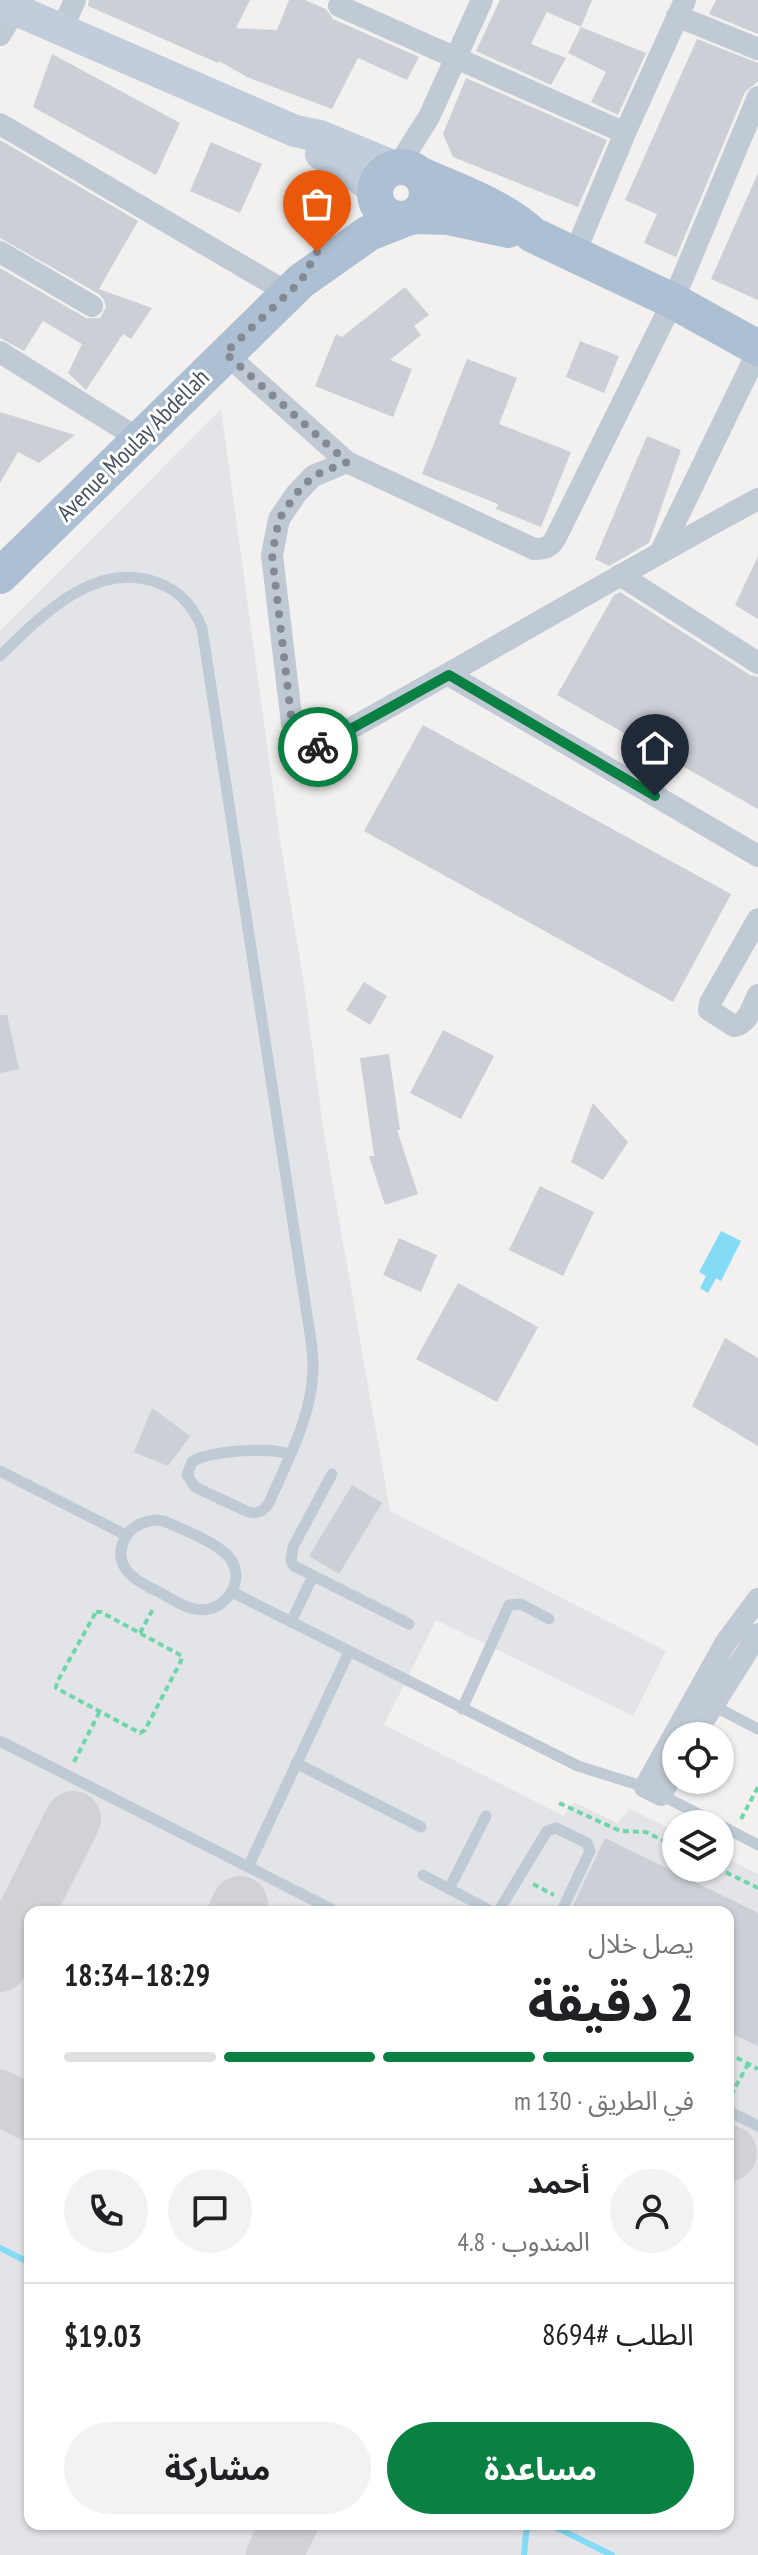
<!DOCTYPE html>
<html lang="ar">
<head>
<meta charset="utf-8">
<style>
  body { margin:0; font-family:"PT Sans Narrow","Noto Sans Arabic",sans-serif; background:#f2f2f2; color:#202124; direction:rtl; height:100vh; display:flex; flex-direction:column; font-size:30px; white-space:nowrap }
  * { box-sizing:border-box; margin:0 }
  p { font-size:26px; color:#757577 }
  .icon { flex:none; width:44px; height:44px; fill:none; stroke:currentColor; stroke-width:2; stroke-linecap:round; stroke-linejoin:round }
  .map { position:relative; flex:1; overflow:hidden; direction:ltr }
  .details { position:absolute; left:24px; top:1906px; width:710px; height:624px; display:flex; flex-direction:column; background:#fff; border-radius:16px; box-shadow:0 2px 6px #0004; direction:rtl }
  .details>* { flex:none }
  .buttons { position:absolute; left:662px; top:1722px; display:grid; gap:16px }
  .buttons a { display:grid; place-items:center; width:72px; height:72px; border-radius:50%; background:#fff; box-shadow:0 2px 6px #0004; font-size:40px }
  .pin { position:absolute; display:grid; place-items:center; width:68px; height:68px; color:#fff; margin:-82px -34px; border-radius:50% 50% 50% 0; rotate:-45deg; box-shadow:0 0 8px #0007 }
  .pin .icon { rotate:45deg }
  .courier { position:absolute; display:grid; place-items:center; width:80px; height:80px; margin:-40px; border:6px solid #0b8043; border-radius:50%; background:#fff; color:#222; box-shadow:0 2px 10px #0007 }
  .head em { font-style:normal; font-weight:700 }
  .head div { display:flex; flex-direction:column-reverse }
  .head { display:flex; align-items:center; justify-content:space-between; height:136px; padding:0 40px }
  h1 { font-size:52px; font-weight:700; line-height:60px }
  .bar { display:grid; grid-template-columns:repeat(4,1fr); gap:12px 8px; align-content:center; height:96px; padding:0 40px }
  .bar i { height:10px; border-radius:6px; background:#e0e0e0 }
  .bar .selected { background:#0b8043 }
  .bar p { grid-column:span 4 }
  .line { display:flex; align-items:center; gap:20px; padding:0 40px; border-top:2px solid #e0e0e0 }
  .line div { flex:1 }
  .round { display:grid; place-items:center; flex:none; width:84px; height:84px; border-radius:42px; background:#f2f2f2 }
  .primary-button { display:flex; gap:16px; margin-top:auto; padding:16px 40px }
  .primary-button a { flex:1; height:92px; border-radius:48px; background:#0b8043; color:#fff; font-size:32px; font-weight:700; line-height:92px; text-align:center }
  .primary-button a+a { background:#f2f2f2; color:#202124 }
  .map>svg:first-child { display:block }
  .airport { fill:#e2e4e8; fill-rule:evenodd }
  .water { fill:#83dbf6 }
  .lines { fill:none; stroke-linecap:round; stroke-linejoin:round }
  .stream { stroke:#83dbf6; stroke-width:6 }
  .taxiway { stroke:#d2d2d6; stroke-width:56 }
  .building { fill:#cccfd6 }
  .path { stroke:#6fd7a7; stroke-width:4; stroke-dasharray:6 4; stroke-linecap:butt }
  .lane { stroke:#c0cad4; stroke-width:11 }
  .street { stroke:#c0cad4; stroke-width:22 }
  .secondary { stroke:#c1cddb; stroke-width:32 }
  .primary { stroke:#adbfd2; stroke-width:36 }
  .done { stroke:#838a92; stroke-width:8; stroke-dasharray:0 14.4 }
  .route { stroke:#0b8043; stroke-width:10 }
  .labels { text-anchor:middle; stroke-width:6; stroke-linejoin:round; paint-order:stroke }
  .street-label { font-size:24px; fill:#465360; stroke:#fff }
</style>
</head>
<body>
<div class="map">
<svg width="758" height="2555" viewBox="0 0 758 2555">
  <rect width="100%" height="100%" fill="#f3f0f0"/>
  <path class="airport" d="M221 409 280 840 304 984 324 1134 390 1511 666 1651 633 1716 436 1620 384 1725 564 1816 574 1802 617 1823 630 1809 676 1832V1868H720V1855L758 1874V2555H0V631ZM30 1912H728V2524H30Z"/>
  <path class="water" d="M721 1231 741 1241 721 1281 716 1278 708 1293 700 1288 706 1276 699 1272Z"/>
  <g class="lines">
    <path class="stream" d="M0 2248 30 2263
      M549 2524 612 2555
      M524 2555 527 2524"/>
    <path class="taxiway" d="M236 1912 240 1904
      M0 1964 73 1819
      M0 2098 30 2113
      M728 2154 729 2153
      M274 2555 290 2524"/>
  </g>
  <path class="building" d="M89 0H250L236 28 277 30 289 0H305L326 9 333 19 419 57 407 80 358 58 332 109 247 77 219 61 218 63 88 6Z
    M500 0H592L581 27 547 12 531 44 566 58 551 85 476 51Z
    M716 0H758V34L709 14Z
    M581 27 646 53 618 115 591 102 606 72 568 53Z
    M697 39 758 63V81L745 92 676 257 644 243 657 214 625 200Z
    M52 54 180 123 156 175 33 107Z
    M466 78 607 140 578 207 453 157 443 134Z
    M0 140 138 221 99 289 152 308 131 339 123 334 86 390 68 373 82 344 43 321 24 351 0 338V268L86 318H100L106 307 104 300 99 294 0 238Z
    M211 142 262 164 240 213 190 191Z
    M758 173V300L711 279Z
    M405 287 429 315 414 326 421 335 390 360 412 369 393 417 315 386 336 334 342 337Z
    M580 341 619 356 604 393 566 377Z
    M467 359 517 378 499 424 571 452 541 527 496 509 498 504 422 474Z
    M0 412 75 435 39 463 18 452 0 483Z
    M647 436 681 450 649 543 609 566 595 559Z
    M758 556V619L735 605Z
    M620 592 750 675 758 677V809L557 695 614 595Z
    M423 725 731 894 673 1002 364 831Z
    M364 982 387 996 370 1025 346 1010Z
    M0 1015H7L19 1069 0 1073Z
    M443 1030 494 1056 461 1119 410 1093Z
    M389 1054 400 1130H397L418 1194 385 1205 369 1156H374L360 1058Z
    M593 1103 628 1142 603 1180 571 1162Z
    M540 1186 594 1212 563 1276 509 1250Z
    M399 1238 437 1255 421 1292 383 1275Z
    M458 1283 538 1327 497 1402 416 1359Z
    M725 1338 758 1358V1446L692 1406Z
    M152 1408 190 1436 168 1466 134 1452Z
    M352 1485 382 1503 339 1574 309 1556Z
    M605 1838 758 1913V2046L728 2032V1912H570Z"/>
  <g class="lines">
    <path class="path" d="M96 1612H101L182 1656 181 1661 145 1730 140 1733 56 1688 57 1682Z
      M140 1633 154 1607
      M74 1762 99 1713
      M559 1803 620 1831 646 1832 676 1847
      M741 1819 758 1787
      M720 1860 728 1845
      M717 1868 758 1888
      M533 1884 554 1895
      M728 2053 758 2069
      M731 2095 748 2064"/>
    <path class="lane" d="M0 656C41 616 97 557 161 584 181 592 194 608 202 628L306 1308C309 1329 314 1350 313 1371 311 1419 287 1461 269 1503 263 1512 256 1515 246 1511L195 1487 187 1475 192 1462C207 1451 273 1446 290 1455
      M0 1471 126 1535
      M332 1474 293 1547 291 1560 294 1566 409 1624
      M154 1520 164 1521C183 1530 209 1539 225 1553 251 1575 226 1616 195 1609 183 1607 172 1599 161 1593 139 1583 111 1569 124 1540 130 1527 141 1522 154 1520Z
      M232 1592 578 1766 645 1787
      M291 1622 313 1576
      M712 1705 758 1729
      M462 1709 509 1605 521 1604 549 1619
      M0 1741 337 1912
      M296 1763 421 1827
      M661 1795 718 1824
      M720 1825 758 1845
      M248 1867 349 1652
      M423 1875 493 1912
      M449 1889 486 1816
      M498 1912 547 1831 556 1828 587 1843 590 1851 561 1912
      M728 2111 758 2126"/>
    <path class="street" d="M339 6 625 133
      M677 16 758 49
      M62 29 75 0
      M0 35 15 10
      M0 124 288 293
      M398 166 429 117 482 0
      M0 252 92 306
      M574 255 625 133 685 0
      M0 352 139 439
      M225 353 347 462 534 549C544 549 550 548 555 539L673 301 758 97
      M347 462 313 476 296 494 279 519 272 555 292 724 296 740 304 748 317 747C465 666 610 579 758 499
      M661 551 758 351
      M620 575 758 663
      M449 675 758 856
      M758 919 710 1003 709 1010 734 1026C748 1024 752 1007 758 995
      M694 1736 758 1634
      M676 1768 661 1795 645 1787 726 1642 758 1599"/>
    <path class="secondary" d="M0 3 295 131 320 136 395 167
      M321 154 353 173 375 190"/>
    <path class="primary" d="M375 193a26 26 0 1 1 52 0a26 26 0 1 1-52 0Z
      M421 175C459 192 502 206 533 235L673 301 758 348
      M415 216 448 217 508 230
      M0 576 301 281 369 233 402 220"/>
  </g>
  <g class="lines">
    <path class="done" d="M317 252 301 281 225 353 347 462 313 476 296 494 279 519 272 555 292 724 296 740 304 748 318 747"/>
    <path class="route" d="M318 747 449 675 655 796"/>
  </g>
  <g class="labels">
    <g class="street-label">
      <text transform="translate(133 445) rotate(-45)" y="8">Avenue Moulay Abdellah</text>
    </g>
  </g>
</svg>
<div class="buttons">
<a><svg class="icon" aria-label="locate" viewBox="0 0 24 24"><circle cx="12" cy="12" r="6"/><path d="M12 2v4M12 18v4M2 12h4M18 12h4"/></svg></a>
<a><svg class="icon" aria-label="layers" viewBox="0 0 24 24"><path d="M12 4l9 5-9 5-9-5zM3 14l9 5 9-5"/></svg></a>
</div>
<div class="pin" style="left:317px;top:252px;background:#ea580c"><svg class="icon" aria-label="bag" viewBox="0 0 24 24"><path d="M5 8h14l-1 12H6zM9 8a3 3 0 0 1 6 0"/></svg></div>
<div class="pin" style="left:655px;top:796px;background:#1f2937"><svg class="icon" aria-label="home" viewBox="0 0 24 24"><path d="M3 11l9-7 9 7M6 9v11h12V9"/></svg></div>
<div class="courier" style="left:318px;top:747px"><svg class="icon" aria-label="bike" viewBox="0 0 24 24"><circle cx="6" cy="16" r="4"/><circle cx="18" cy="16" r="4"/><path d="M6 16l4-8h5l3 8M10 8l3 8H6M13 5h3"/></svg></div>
<section class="details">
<div class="head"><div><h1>2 دقيقة</h1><p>يصل خلال</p></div><em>18:29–18:34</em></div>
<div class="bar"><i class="selected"></i><i class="selected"></i><i class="selected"></i><i></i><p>في الطريق · 130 m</p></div>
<div class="line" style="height:144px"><a class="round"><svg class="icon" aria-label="person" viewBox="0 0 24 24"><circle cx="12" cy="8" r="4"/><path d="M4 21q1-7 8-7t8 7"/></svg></a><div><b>أحمد</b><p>المندوب · 4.8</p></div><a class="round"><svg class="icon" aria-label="chat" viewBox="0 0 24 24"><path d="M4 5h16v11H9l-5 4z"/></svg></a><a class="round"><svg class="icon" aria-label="phone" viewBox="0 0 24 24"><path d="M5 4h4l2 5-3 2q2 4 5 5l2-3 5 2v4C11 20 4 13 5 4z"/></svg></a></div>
<div class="line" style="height:104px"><div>الطلب #8694</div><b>$19.03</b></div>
<div class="primary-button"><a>مساعدة</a><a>مشاركة</a></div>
</section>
</div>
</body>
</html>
